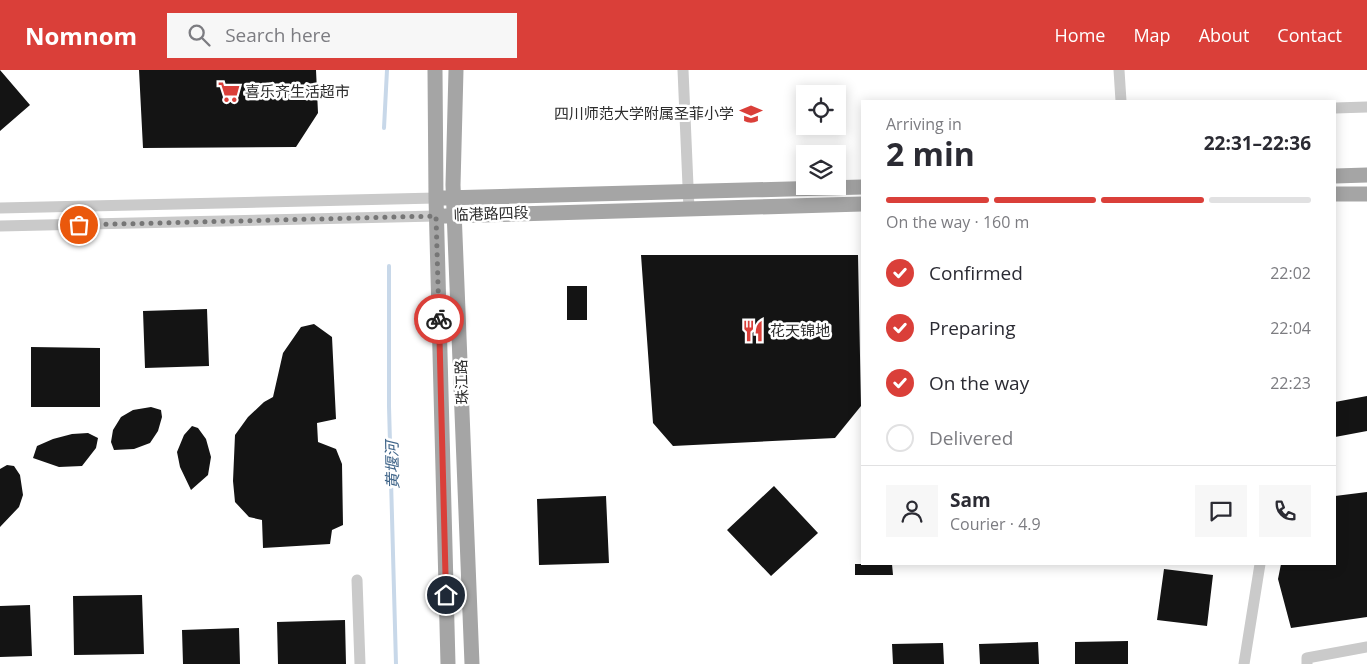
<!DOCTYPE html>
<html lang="en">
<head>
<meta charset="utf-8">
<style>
  body { margin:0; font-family:"Open Sans","Noto Sans SC",sans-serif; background:#f7f7f7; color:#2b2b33; height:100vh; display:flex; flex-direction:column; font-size:19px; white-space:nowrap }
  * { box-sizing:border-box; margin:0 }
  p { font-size:16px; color:#7c7c81 }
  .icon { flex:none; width:28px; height:28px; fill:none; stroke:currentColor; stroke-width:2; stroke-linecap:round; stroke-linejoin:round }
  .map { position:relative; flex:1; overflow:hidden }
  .side { position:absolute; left:861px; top:30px; width:475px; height:465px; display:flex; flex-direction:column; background:#fff; border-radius:0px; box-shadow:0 2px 12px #0003 }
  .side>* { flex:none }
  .controls { position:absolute; left:796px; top:15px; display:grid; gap:10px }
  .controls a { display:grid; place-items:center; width:50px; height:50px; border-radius:0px; background:#fff; box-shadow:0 2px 12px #0003; font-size:25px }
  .pin { position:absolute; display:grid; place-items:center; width:42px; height:42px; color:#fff; margin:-21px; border:2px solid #fff; border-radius:50%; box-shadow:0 1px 5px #0007 }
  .courier { position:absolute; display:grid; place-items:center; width:50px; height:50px; margin:-25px; border:4px solid #da3f39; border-radius:50%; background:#fff; color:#222; box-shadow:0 1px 6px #0007 }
  .headline em { font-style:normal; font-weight:700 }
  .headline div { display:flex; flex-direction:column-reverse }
  .headline { display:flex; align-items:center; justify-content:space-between; height:85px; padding:0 25px }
  h1 { font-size:32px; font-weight:700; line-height:38px }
  .bar { display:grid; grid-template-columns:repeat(4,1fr); gap:8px 5px; align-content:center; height:60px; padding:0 25px }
  .bar i { height:6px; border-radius:4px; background:#e1e1e2 }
  .bar .active { background:#da3f39 }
  .bar p { grid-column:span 4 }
  .line { display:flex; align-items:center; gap:12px; padding:0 25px; border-top:1px solid #e1e1e2 }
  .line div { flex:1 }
  .round { display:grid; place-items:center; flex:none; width:52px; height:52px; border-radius:0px; background:#f7f7f7 }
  ol { padding:0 25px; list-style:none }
  li { display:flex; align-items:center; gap:15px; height:55px }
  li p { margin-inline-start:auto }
  li .icon { padding:5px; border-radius:50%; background:#da3f39; color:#fff; stroke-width:4 }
  li:last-child { color:#7c7c81 }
  li i { width:28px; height:28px; border:2px solid #e1e1e2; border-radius:50% }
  header { display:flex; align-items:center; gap:30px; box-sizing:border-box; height:70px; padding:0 25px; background:#da3f39; color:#fff }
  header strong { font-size:24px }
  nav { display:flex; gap:28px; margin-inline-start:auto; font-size:18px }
  .search { width:350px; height:45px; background:#f7f7f7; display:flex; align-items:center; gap:12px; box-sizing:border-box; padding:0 18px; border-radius:0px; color:#7c7c81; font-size:19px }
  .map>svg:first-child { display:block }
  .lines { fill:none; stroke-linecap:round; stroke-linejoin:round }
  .stream { stroke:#c8d8e9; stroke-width:4 }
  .building { fill:#141414 }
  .minor { stroke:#cacaca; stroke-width:11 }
  .major { stroke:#a5a5a5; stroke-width:15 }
  .done { stroke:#767676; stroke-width:5; stroke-dasharray:0 9 }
  .route { stroke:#da3f39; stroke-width:6 }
  .labels { text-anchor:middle; stroke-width:5; stroke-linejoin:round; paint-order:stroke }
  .poi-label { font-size:15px; fill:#2d2d2d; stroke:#fff; text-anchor:start }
  .street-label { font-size:15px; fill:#2d2d2d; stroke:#fff }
  .water-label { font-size:16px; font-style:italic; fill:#406589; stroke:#fff }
</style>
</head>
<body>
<header>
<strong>Nomnom</strong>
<div class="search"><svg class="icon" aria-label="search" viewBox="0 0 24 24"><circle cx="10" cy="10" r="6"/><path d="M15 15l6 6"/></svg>Search here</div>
<nav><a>Home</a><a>Map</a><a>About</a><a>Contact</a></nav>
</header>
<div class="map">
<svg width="1367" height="594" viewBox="0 0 1367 594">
  <rect width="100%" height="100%" fill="#fff"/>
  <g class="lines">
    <path class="stream" d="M384 58 387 0
      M389 196V336L396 594"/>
  </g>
  <path class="building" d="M0 0 30 35 0 61Z
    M139 0H316L318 43 296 77 143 78Z
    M641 185H858L861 336 835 368 673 376 653 353Z
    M567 216H587V250H567Z
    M207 239 209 296 145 298 143 241Z
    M314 254 332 267 336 349 317 353 318 372 336 379 342 394 343 455 332 460 330 474 263 478 262 450 249 447 235 432 233 411 235 365 248 347 264 332 273 327 283 283 301 257Z
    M31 277 100 278V337H31Z
    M1367 326V361L1335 367V332Z
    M151 337 161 340 162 347 158 361 150 373 134 379 114 380 111 372 113 360 121 347 133 340Z
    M192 356 198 358 206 369 211 387 208 405 191 420 180 397 177 382 184 365Z
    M88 363 98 368 96 378 82 396 59 397 33 388 37 376 53 369 72 364Z
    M7 395 14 396 20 405 23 425 19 437 0 457V399Z
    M774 416 818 463 771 506 727 460Z
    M1367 422V547L1291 558 1278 509 1281 494H1335V426Z
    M606 426 609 493 539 495 537 429Z
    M855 494H892L893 505H855Z
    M1164 499 1213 505 1207 556 1157 550Z
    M142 525 144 584 74 585 73 526Z
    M30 535 32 586 0 587V536Z
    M345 550 346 594H278L277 552Z
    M239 558 240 594H183L182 560Z
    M1128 571V594H1075V572Z
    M1038 572 1039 594H980L979 574Z
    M943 573 944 594H893L892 574Z"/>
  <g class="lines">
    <path class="minor" d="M683 0 689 139
      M1119 0 1121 31
      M1335 38 1367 37
      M0 138 436 128
      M0 156 436 146
      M357 510 360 594
      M1244 594 1260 494
      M1307 594V588L1367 577"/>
    <path class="major" d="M435 0 436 128 448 594
      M456 0 453 115 472 594
      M1335 106 1367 105
      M1335 124H1367
      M444 128 862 117
      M445 146 862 134"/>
  </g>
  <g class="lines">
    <path class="done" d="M79 155 436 146 439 249"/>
    <path class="route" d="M439 249 446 525"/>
  </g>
  <defs>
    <g id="supermarket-bare" transform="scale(1.725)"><path d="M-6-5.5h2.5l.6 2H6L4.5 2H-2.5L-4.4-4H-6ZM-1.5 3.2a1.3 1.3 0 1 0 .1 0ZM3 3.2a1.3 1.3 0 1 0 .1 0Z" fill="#da3f39" stroke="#fff" stroke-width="2.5" paint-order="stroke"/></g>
    <g id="school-bare" transform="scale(1.725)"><path d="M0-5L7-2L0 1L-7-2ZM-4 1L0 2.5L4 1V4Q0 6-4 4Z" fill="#da3f39" stroke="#fff" stroke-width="2.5" paint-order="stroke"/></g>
    <g id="restaurant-bare" transform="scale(1.725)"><path d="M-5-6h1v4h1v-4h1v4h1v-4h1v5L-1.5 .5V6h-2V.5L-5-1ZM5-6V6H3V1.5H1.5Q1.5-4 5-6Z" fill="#da3f39" stroke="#fff" stroke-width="2.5" paint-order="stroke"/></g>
  </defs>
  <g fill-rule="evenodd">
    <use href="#supermarket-bare" x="229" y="22"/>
    <use href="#school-bare" x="751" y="44"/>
    <use href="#restaurant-bare" x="753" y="261"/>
  </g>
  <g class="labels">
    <g class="poi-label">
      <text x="245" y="27">喜乐齐生活超市</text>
      <text x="734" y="49" text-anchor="end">四川师范大学附属圣菲小学</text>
      <text x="770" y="266">花天锦地</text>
    </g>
    <g class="street-label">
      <text transform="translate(491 144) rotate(-2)" y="5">临港路四段</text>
      <text transform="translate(462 312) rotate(-92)" y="5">珠江路</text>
    </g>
    <g class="water-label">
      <text transform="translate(392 395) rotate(-91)" y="6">黄堰河</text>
    </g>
  </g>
</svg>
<div class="controls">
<a><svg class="icon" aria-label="locate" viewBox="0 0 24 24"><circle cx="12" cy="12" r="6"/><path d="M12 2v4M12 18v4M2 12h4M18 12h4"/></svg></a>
<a><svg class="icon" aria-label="layers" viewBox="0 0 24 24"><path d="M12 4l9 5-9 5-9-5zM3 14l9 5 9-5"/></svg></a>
</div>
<div class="pin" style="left:79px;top:155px;background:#ea580c"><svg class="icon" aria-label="bag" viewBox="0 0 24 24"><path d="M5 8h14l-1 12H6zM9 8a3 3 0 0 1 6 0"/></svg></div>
<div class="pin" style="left:446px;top:525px;background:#1f2937"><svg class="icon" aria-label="home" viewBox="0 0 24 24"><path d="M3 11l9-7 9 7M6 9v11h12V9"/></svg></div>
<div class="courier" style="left:439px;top:249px"><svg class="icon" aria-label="bike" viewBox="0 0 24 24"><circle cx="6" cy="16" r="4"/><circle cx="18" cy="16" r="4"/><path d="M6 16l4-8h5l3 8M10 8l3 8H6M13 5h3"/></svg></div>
<section class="side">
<div class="headline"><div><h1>2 min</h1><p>Arriving in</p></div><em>22:31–22:36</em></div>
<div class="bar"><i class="active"></i><i class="active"></i><i class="active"></i><i></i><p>On the way · 160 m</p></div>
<ol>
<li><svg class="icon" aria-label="check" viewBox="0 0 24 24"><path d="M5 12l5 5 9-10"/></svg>Confirmed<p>22:02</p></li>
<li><svg class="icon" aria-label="check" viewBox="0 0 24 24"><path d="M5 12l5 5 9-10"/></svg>Preparing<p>22:04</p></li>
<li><svg class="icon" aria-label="check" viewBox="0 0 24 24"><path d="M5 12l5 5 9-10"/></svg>On the way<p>22:23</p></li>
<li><i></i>Delivered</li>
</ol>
<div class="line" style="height:90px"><a class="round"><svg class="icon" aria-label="person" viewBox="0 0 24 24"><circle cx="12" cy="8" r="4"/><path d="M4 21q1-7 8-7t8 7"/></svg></a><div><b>Sam</b><p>Courier · 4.9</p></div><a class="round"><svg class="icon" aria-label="chat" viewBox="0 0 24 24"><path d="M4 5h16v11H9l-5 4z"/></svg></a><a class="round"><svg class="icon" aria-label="phone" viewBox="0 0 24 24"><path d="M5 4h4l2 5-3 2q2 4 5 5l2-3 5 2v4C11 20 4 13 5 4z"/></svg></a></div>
</section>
</div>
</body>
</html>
